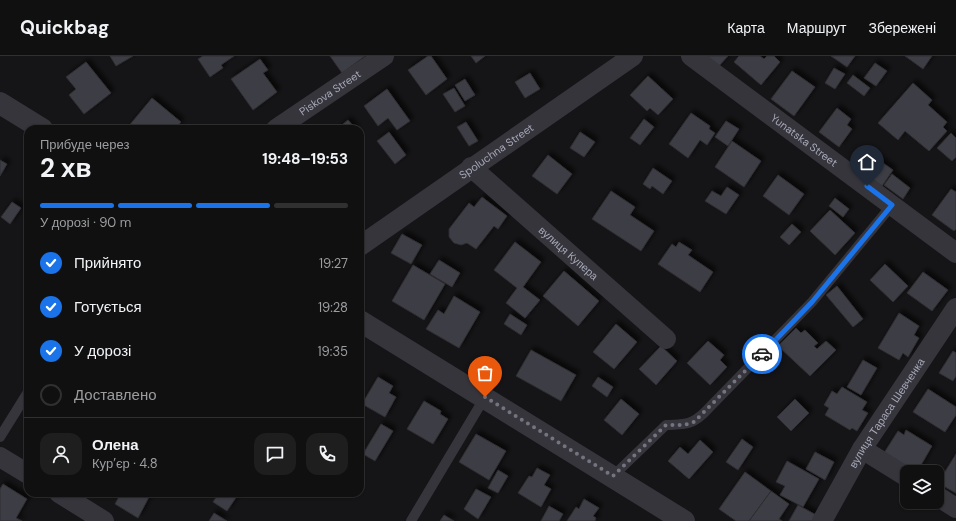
<!DOCTYPE html>
<html lang="uk">
<head>
<meta charset="utf-8">
<style>
  body { margin:0; font-family:"DM Sans",sans-serif; background:#1e1e1f; color:#f1f3f6; height:100vh; display:flex; flex-direction:column; font-size:15px; white-space:nowrap }
  * { box-sizing:border-box; margin:0 }
  p { font-size:13px; color:#9c9d9f }
  .icon { flex:none; width:22px; height:22px; fill:none; stroke:currentColor; stroke-width:2; stroke-linecap:round; stroke-linejoin:round }
  .map { position:relative; flex:1; overflow:hidden }
  .details { position:absolute; left:24px; top:69px; width:340px; height:372px; display:flex; flex-direction:column; background:#101011; border-radius:12px; box-shadow:0 1px 3px #0004,0 0 0 1px #303031 }
  .details>* { flex:none }
  .controls { position:absolute; left:900px; top:409px; display:grid; gap:8px }
  .controls a { display:grid; place-items:center; width:44px; height:44px; border-radius:8px; background:#101011; box-shadow:0 1px 3px #0004,0 0 0 1px #303031; font-size:20px }
  .pin { position:absolute; display:grid; place-items:center; width:34px; height:34px; color:#fff; margin:-41px -17px; border-radius:50% 50% 50% 0; rotate:-45deg; box-shadow:0 0 4px #0007 }
  .pin .icon { rotate:45deg }
  .courier { position:absolute; display:grid; place-items:center; width:40px; height:40px; margin:-20px; border:3px solid #1a73e8; border-radius:50%; background:#fff; color:#222; box-shadow:0 1px 5px #0007 }
  .headline em { font-style:normal; font-weight:700 }
  .headline div { display:flex; flex-direction:column-reverse }
  .headline { display:flex; align-items:center; justify-content:space-between; height:68px; padding:0 16px }
  h1 { font-size:26px; font-weight:700; line-height:30px }
  .bar { display:grid; grid-template-columns:repeat(4,1fr); gap:6px 4px; align-content:center; height:48px; padding:0 16px }
  .bar i { height:5px; border-radius:3px; background:#303031 }
  .bar .current { background:#1a73e8 }
  .bar p { grid-column:span 4 }
  .line { display:flex; align-items:center; gap:10px; padding:0 16px; border-top:1px solid #303031 }
  .line div { flex:1 }
  .round { display:grid; place-items:center; flex:none; width:42px; height:42px; border-radius:12px; background:#1e1e1f }
  ol { padding:0 16px; list-style:none }
  li { display:flex; align-items:center; gap:12px; height:44px }
  li p { margin-inline-start:auto }
  li .icon { padding:4px; border-radius:50%; background:#1a73e8; color:#fff; stroke-width:4 }
  li:last-child { color:#9c9d9f }
  li i { width:22px; height:22px; border:2px solid #303031; border-radius:50% }
  header { display:flex; align-items:center; gap:24px; box-sizing:border-box; height:56px; padding:0 20px; background:#101011; border-bottom:1px solid #303031 }
  header strong { font-size:19px }
  nav { display:flex; gap:22px; margin-inline-start:auto; font-size:14px }
  .map>svg:first-child { display:block }
  .building { fill:#3e3e44; stroke:#2f2e33; filter:url(#shadow) }
  .lines { fill:none; stroke-linecap:round; stroke-linejoin:round }
  .service { stroke:#36353c; stroke-width:10 }
  .minor { stroke:#36353c; stroke-width:20 }
  .tertiary { stroke:#36353c; stroke-width:22 }
  .done { stroke:#737480; stroke-width:4; stroke-dasharray:0 7.2 }
  .route { stroke:#1a73e8; stroke-width:5 }
  .labels { text-anchor:middle; stroke-width:3; stroke-linejoin:round; paint-order:stroke }
  .street-label { font-size:11px; fill:#a5a7b8; stroke:#101012 }
</style>
</head>
<body>
<header>
<strong>Quickbag</strong>
<nav><a>Карта</a><a>Маршрут</a><a>Збережені</a></nav>
</header>
<div class="map">
<svg width="956" height="465" viewBox="0 0 956 465">
  <defs>
    <filter id="shadow"><feDropShadow dx="3.5" dy="-3.5" stdDeviation="2" flood-color="#0009"/></filter>
  </defs>
  <rect width="100%" height="100%" fill="#151517"/>
  <path class="building" d="M110 0H133L116 10Z
    M203 0H234L221 9 223 12 210 21 198 3Z
    M330 0H365L342 17Z
    M428 0H431L447 23 426 39 408 14Z
    M471 0H485L476 7Z
    M709 0H728L718 11 707 2Z
    M739 0H760L764 3 767 0H774L780 6 761 29 734 6Z
    M831 0H855L847 11Z
    M905 0H932L923 13Z
    M260 3 268 14 263 17 277 36 253 54 231 23Z
    M86 6 111 37 84 58 69 39 76 33 66 21Z
    M875 7 887 15 876 30 864 22Z
    M834 12 845 18 835 33 825 27Z
    M792 15 815 31 794 60 771 43Z
    M530 17 540 33 525 42 515 26Z
    M853 19 870 32 864 40 847 27Z
    M648 20 673 43 658 59 650 52 647 55 630 39Z
    M465 23 475 39 465 45 455 29Z
    M913 27 932 44 928 49 947 66 943 71 947 75 929 95 905 75 898 84 878 67Z
    M454 32 465 50 455 56 443 38Z
    M387 33 410 65 397 74 388 62 378 70 364 50Z
    M152 42 181 66 175 73H131L128 71Z
    M837 52 851 63 847 69 852 73 839 91 819 76Z
    M691 57 710 70 709 73 715 77 707 89 700 84 688 102 669 88Z
    M644 63 654 71 640 89 630 82Z
    M348 64 356 73H337Z
    M726 65 739 73 728 90 715 81Z
    M466 66 478 85 469 90 457 71Z
    M389 76 406 99 395 108 377 85Z
    M580 76 595 86 584 101 570 92Z
    M951 77 956 82V101L952 105 937 92Z
    M732 85 761 105 744 131 715 111Z
    M548 99 572 118 557 138 532 120Z
    M876 102 893 114 882 130 865 118Z
    M0 104 7 108 0 120Z
    M653 112 672 125 663 138 652 130 650 133 643 128Z
    M892 118 910 132 903 143 884 129Z
    M778 119 804 138 789 159 763 140Z
    M727 131 739 139 726 158 705 145 712 135 721 140Z
    M951 133 956 136V173L954 175 932 159Z
    M611 135 635 151 630 159 654 175 641 195 592 163Z
    M482 141 507 160 498 173 494 170 476 193 467 187 461 189 454 187 449 181V173L469 147 474 151Z
    M835 142 849 153 843 161 829 150Z
    M12 146 21 152 10 168 1 161Z
    M830 154 855 177 835 199 810 175Z
    M792 168 801 176 789 189 780 181Z
    M402 178 422 189 411 208 391 197Z
    M515 186 541 206 523 231 540 244 525 262 506 247 517 232 494 214Z
    M679 186 692 194 688 199 713 216 700 236 658 208 672 188 676 191Z
    M439 204 460 217 452 231 430 218Z
    M885 208 908 230 893 246 870 224Z
    M413 209 445 228 424 264 392 245Z
    M564 215 599 245 578 270 543 240Z
    M923 216 948 234 932 255 907 237Z
    M837 230 863 263 853 271 826 239Z
    M454 240 480 256 459 292 426 273 438 254 444 258Z
    M899 257 919 270 914 279 919 282 908 301 903 297 899 304 878 292Z
    M510 258 527 269 521 279 504 268Z
    M616 268 637 286 614 313 593 296Z
    M796 272 801 277 805 274 818 287 814 290 817 293 826 285 836 294 810 320 778 290Z
    M708 285 724 299 720 304 727 311 710 329 687 307Z
    M661 290 677 305 656 329 639 313Z
    M531 294 576 319 561 345 516 320Z
    M953 295 956 297V320L953 325 939 317Z
    M863 304 877 312 861 339 847 331Z
    M378 321 393 330 389 337 396 341 385 361 362 348Z
    M598 321 613 331 607 341 592 330Z
    M842 331 867 346 862 354 868 357 857 375 852 372 850 374 825 359 829 352 824 349 832 335 837 338Z
    M928 333 956 351V359L945 376 913 356Z
    M621 343 639 358 622 379 604 364Z
    M795 343 809 357 791 375 777 361Z
    M424 345 441 355 440 358 448 363 433 388 407 373Z
    M381 368 393 375 375 405 363 398Z
    M906 374 932 390 917 416 884 397 898 375 904 379Z
    M476 378 506 395 489 424 459 406Z
    M742 383 753 391 738 414 726 406Z
    M700 384 713 396 689 423 668 405 680 391 688 398Z
    M815 396 834 406 825 424 806 413Z
    M956 398V437L938 427Z
    M787 405 819 423 803 451 780 439 785 430 776 426Z
    M537 412 550 419 544 429 551 433 541 451 518 437 529 420 532 421Z
    M498 414 508 420 498 437 488 432Z
    M745 416 771 435 749 465H736L719 453Z
    M3 428 27 443 16 462 22 465H0V433Z
    M476 433 491 441 478 463 464 453Z
    M771 435 789 448 779 463 782 465H749Z
    M121 437H142L149 441 138 462 115 448Z
    M219 437H239L227 455 213 446Z
    M584 443 599 452 593 460 596 462 595 465H567L576 451 579 453Z
    M798 449 818 460 815 465H789Z
    M549 450 563 458 559 465H541Z
    M214 457 227 465H209Z
    M444 459 454 465H440Z"/>
  <g class="lines">
    <path class="service" d="M0 381 28 336
      M613 420 666 369C684 368 690 370 704 357L812 246 892 149
      M411 465 485 341"/>
    <g class="minor">
      <path id="s1" d="M691 0 956 197"/>
      <path id="s2" d="M276 73 384 0"/>
      <path id="s3" d="M471 111 666 283"/>
      <path id="s4" d="M360 190 633 0"/>
      <path d="M862 393 907 421"/>
      <path d="M0 401 28 418"/>
      <path d="M59 437 104 465"/>
      <path d="M937 440 956 452"/>
      <path id="s5" d="M822 465 862 393 956 252"/>
    </g>
    <path class="tertiary" d="M0 47 42 73
      M360 265 684 465"/>
  </g>
  <g class="lines">
    <path class="done" d="M485 341 613 420 666 369H684L694 366 762 298"/>
    <path class="route" d="M762 298 812 246 892 149 867 130"/>
  </g>
  <g class="labels">
    <g class="street-label">
      <text dy="4" stroke="none"><textPath href="#s2" startOffset="65">Piskova Street</textPath></text>
      <text dy="4" stroke="none"><textPath href="#s1" startOffset="141">Yunatska Street</textPath></text>
      <text dy="4" stroke="none"><textPath href="#s4" startOffset="166">Spoluchna Street</textPath></text>
      <text dy="4" stroke="none"><textPath href="#s3" startOffset="130">вулиця Купера</textPath></text>
      <text dy="4" stroke="none"><textPath href="#s5" startOffset="126">вулиця Тараса Шевченка</textPath></text>
    </g>
  </g>
</svg>
<div class="controls">
<a><svg class="icon" aria-label="layers" viewBox="0 0 24 24"><path d="M12 4l9 5-9 5-9-5zM3 14l9 5 9-5"/></svg></a>
</div>
<div class="pin" style="left:485px;top:341px;background:#ea580c"><svg class="icon" aria-label="bag" viewBox="0 0 24 24"><path d="M5 8h14l-1 12H6zM9 8a3 3 0 0 1 6 0"/></svg></div>
<div class="pin" style="left:867px;top:130px;background:#1f2937"><svg class="icon" aria-label="home" viewBox="0 0 24 24"><path d="M3 11l9-7 9 7M6 9v11h12V9"/></svg></div>
<div class="courier" style="left:762px;top:298px"><svg class="icon" aria-label="car" viewBox="0 0 24 24"><path d="M5 17H2v-5l4-1 3-4h7l3 4 3 1v5h-3M9 17h6M6 11h13"/><circle cx="7" cy="17" r="2"/><circle cx="17" cy="17" r="2"/></svg></div>
<section class="details">
<div class="headline"><div><h1>2 хв</h1><p>Прибуде через</p></div><em>19:48–19:53</em></div>
<div class="bar"><i class="current"></i><i class="current"></i><i class="current"></i><i></i><p>У дорозі · 90 m</p></div>
<ol>
<li><svg class="icon" aria-label="check" viewBox="0 0 24 24"><path d="M5 12l5 5 9-10"/></svg>Прийнято<p>19:27</p></li>
<li><svg class="icon" aria-label="check" viewBox="0 0 24 24"><path d="M5 12l5 5 9-10"/></svg>Готується<p>19:28</p></li>
<li><svg class="icon" aria-label="check" viewBox="0 0 24 24"><path d="M5 12l5 5 9-10"/></svg>У дорозі<p>19:35</p></li>
<li><i></i>Доставлено</li>
</ol>
<div class="line" style="height:72px"><a class="round"><svg class="icon" aria-label="person" viewBox="0 0 24 24"><circle cx="12" cy="8" r="4"/><path d="M4 21q1-7 8-7t8 7"/></svg></a><div><b>Олена</b><p>Кур’єр · 4.8</p></div><a class="round"><svg class="icon" aria-label="chat" viewBox="0 0 24 24"><path d="M4 5h16v11H9l-5 4z"/></svg></a><a class="round"><svg class="icon" aria-label="phone" viewBox="0 0 24 24"><path d="M5 4h4l2 5-3 2q2 4 5 5l2-3 5 2v4C11 20 4 13 5 4z"/></svg></a></div>
</section>
</div>
</body>
</html>
